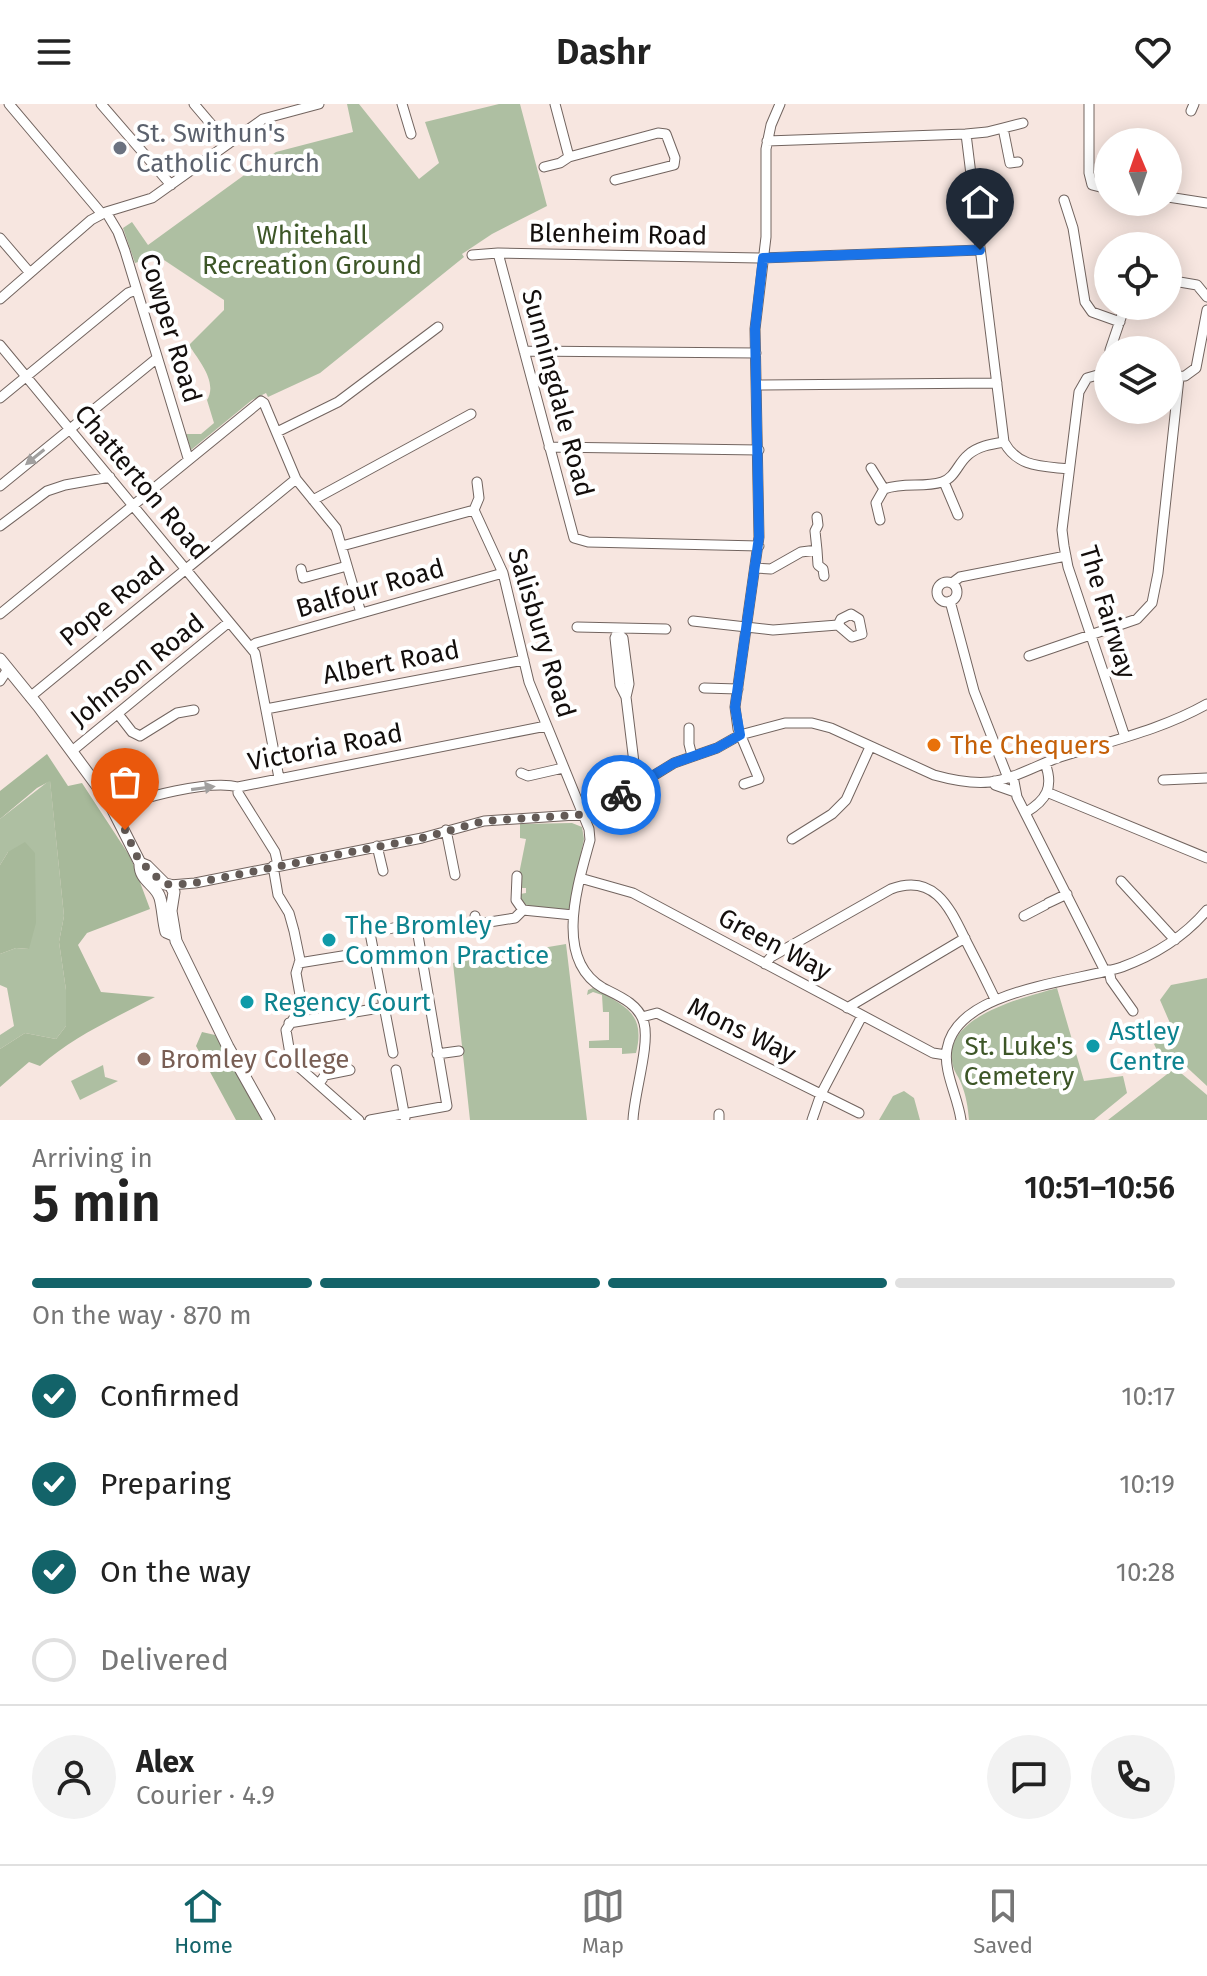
<!DOCTYPE html>
<html lang="en">
<head>
<meta charset="utf-8">
<style>
  body { margin:0; font-family:"Fira Sans",sans-serif; background:#f2f2f2; color:#222; height:100vh; display:flex; flex-direction:column; font-size:30px; white-space:nowrap }
  * { box-sizing:border-box; margin:0 }
  p { font-size:26px; color:#767676 }
  .icon { flex:none; width:44px; height:44px; fill:none; stroke:currentColor; stroke-width:2; stroke-linecap:round; stroke-linejoin:round }
  .map { position:relative; height:1016px; overflow:hidden }
  .drawer { display:flex; flex-direction:column; background:#fff; flex:1 }
  .drawer>* { flex:none }
  .needle { width:52px; rotate:358deg }
  .buttons { position:absolute; left:1094px; top:24px; display:grid; gap:16px }
  .buttons a { display:grid; place-items:center; width:88px; height:88px; border-radius:50%; background:#fff; box-shadow:0 4px 20px #0003; font-size:40px }
  .pin { position:absolute; display:grid; place-items:center; width:68px; height:68px; color:#fff; margin:-82px -34px; border-radius:50% 50% 50% 0; rotate:-45deg; box-shadow:0 0 8px #0007 }
  .pin .icon { rotate:45deg }
  .courier { position:absolute; display:grid; place-items:center; width:80px; height:80px; margin:-40px; border:6px solid #1a73e8; border-radius:50%; background:#fff; color:#222; box-shadow:0 2px 10px #0007 }
  .head em { font-style:normal; font-weight:600 }
  .head div { display:flex; flex-direction:column-reverse }
  .head { display:flex; align-items:center; justify-content:space-between; height:136px; padding:0 32px }
  h1 { font-size:52px; font-weight:600; line-height:60px }
  .bar { display:grid; grid-template-columns:repeat(4,1fr); gap:12px 8px; align-content:center; height:96px; padding:0 32px }
  .bar i { height:10px; border-radius:6px; background:#e0e0e0 }
  .bar .active { background:#136369 }
  .bar p { grid-column:span 4 }
  .line { display:flex; align-items:center; gap:20px; padding:0 32px; border-top:2px solid #e0e0e0 }
  .line div { flex:1 }
  .round { display:grid; place-items:center; flex:none; width:84px; height:84px; border-radius:42px; background:#f2f2f2 }
  ol { padding:0 32px; list-style:none }
  li { display:flex; align-items:center; gap:24px; height:88px }
  li p { margin-inline-start:auto }
  li .icon { padding:8px; border-radius:50%; background:#136369; color:#fff; stroke-width:4 }
  li:last-child { color:#767676 }
  li i { width:44px; height:44px; border:4px solid #e0e0e0; border-radius:50% }
  header { display:flex; justify-content:space-between; align-items:center; height:104px; padding:0 32px; background:#fff; font-size:36px; font-weight:600 }
  .menu { display:flex; justify-content:space-around; align-items:center; height:112px; border-top:2px solid #e0e0e0; background:#fff; font-size:22px; color:#767676 }
  .menu a { display:grid; justify-items:center; gap:4px }
  .menu .active { color:#136369 }
  .map>svg:first-child { display:block }
  .green { fill:#aebfa2 }
  .forest { fill:#a7b99a }
  .lines { fill:none; stroke-linecap:round; stroke-linejoin:round }
  .minor-casing { stroke:#72645f; stroke-width:11 }
  .major-casing { stroke:#72645f; stroke-width:13 }
  .minor { stroke:#fff; stroke-width:9 }
  .major { stroke:#fff; stroke-width:11 }
  .oneway { fill:#a19f9e }
  .done { stroke:#635a56; stroke-width:8; stroke-dasharray:0 14.4 }
  .route { stroke:#1a73e8; stroke-width:10 }
  .worship-dot { fill:#6b7280; stroke:#fff; stroke-width:3 }
  .food-dot { fill:#e8710a; stroke:#fff; stroke-width:3 }
  .culture-dot { fill:#0f9aa8; stroke:#fff; stroke-width:3 }
  .education-dot { fill:#8d6e63; stroke:#fff; stroke-width:3 }
  .labels { text-anchor:middle; stroke-width:8; stroke-linejoin:round; paint-order:stroke }
  .worship-label { font-size:26px; fill:#5b616d; stroke:#fff; text-anchor:start }
  .street-label { font-size:26px; fill:#130e0c; stroke:#fff }
  .park-label { font-size:26px; fill:#3d5627; stroke:#fff }
  .food-label { font-size:26px; fill:#c56008; stroke:#fff; text-anchor:start }
  .culture-label { font-size:26px; fill:#0d838f; stroke:#fff; text-anchor:start }
  .education-label { font-size:26px; fill:#785e54; stroke:#fff; text-anchor:start }
</style>
</head>
<body>
<header><svg class="icon" aria-label="menu" viewBox="0 0 24 24"><path d="M4 6h16M4 12h16M4 18h16"/></svg>Dashr<svg class="icon" aria-label="heart" viewBox="0 0 24 24"><path d="M12 20l-8-8c-3-5 5-10 8-4 3-6 11-1 8 4z"/></svg></header>
<div class="map">
<svg width="1207" height="1016" viewBox="0 0 1207 1016">
  <rect width="100%" height="100%" fill="#f7e6e0"/>
  <path class="green" d="M347 0H359L419 75 439 59 425 18 499 0H520L547 102 492 130 462 150 464 153 320 269 268 293 266 289 252 296 191 346 186 330H201L214 319 207 296C218 278 199 257 189 241L224 206V196L158 152 135 159 123 124 132 118 148 141 276 48 353 28Z
    M50 676 64 812 59 838 66 886V922L56 935 25 929 0 945V931L14 922 7 884 0 881V850L16 844 29 845 8 748 0 761V715Z
    M572 719 582 723 584 735 569 807 529 805 519 797 520 790 526 789V784H520L517 780 526 735 520 734V720Z
    M566 840 587 1016H470L453 859Z
    M1207 874V982L1179 956 1163 959 1154 940 1173 932V926L1160 896 1171 881Z
    M593 884C625 902 646 909 636 949L622 950V944H589V937L609 936V908H603L602 891 593 888 587 891 588 886Z
    M1057 884 1084 977 1123 972 1127 989 1094 1016H969C968 1003 966 991 961 979 958 971 953 967 952 957 945 911 1026 893 1057 884Z
    M103 961 105 973 118 977 80 996 71 977Z
    M1175 964 1207 991V1016H1108Z
    M904 987 914 994 920 1016H879L893 992Z"/>
  <path class="forest" d="M47 650 68 682 82 679 131 754 150 805 87 829 78 841 101 888 155 893C115 914 74 932 40 962L29 958 0 983V945L25 929 56 935 66 922V886L59 838 64 812 50 677 37 684 0 715V687Z
    M25 738 35 749 36 819 29 845 16 844 0 850V761L8 748Z
    M202 928 215 931 262 1016H236L196 942Z"/>
  <g class="lines">
    <g class="minor-casing">
      <path id="minor" d="M9 0 102 110
        M101 0 171 81
        M194 0 228 40
        M402 0 411 30
        M555 0 569 53 658 29 666 30 675 54 674 61 615 76
        M1089 0V69L1092 81 1108 85
        M1191 7 1194 0
        M1003 24 1023 19
        M966 30 1004 338C1018 364 1043 362 1069 365
        M767 37 966 30 987 28 1003 24 1010 59 1018 58
        M544 63 560 59 569 53
        M1168 93 1207 99
        M1064 96 1073 124 1085 198 1092 208 1120 218
        M106 108 118 128 125 147 188 354
        M0 134 30 169
        M498 149 574 434 588 438 759 442
        M472 151 498 149 759 154 980 146
        M1168 176 1197 181 1207 193
        M0 195 91 116 106 108 152 94 263 15 319 0
        M0 241 255 549 279 674
        M1110 246 1125 202
        M524 247 756 249
        M1105 268 1108 252
        M1108 268 1087 274 1079 288 1062 426 1064 442 1068 463 1125 633
        M1168 273 1185 272 1196 264 1207 206
        M758 281 997 279
        M0 294 128 189 136 186
        M277 328 338 298 438 223
        M549 343 759 346
        M871 364 884 385
        M944 378 958 411
        M0 382 156 255
        M313 396 471 310
        M474 406 503 469 529 578 589 725 590 736C578 780 553 855 603 884 619 892 639 900 644 919 650 941 634 990 633 1016
        M474 406 479 394 477 378
        M880 416 876 399 884 385C905 378 923 384 942 378 955 374 958 359 968 351 978 342 992 340 1004 338
        M0 422 47 387 65 381 110 373
        M342 442 474 406
        M817 446 818 461 823 465 824 472
        M756 464 771 465 801 448 817 446 815 427 818 421 817 413
        M301 465 303 474 347 462
        M937 488a10 10 0 1 1 20 0a10 10 0 1 1-20 0Z
        M952 479 960 473 1066 452
        M950 497 974 587 1008 674
        M0 510 261 297 264 299 296 375 336 424 361 509
        M693 517 773 526 838 521 841 515 851 510 859 515 862 530 852 533 838 521
        M577 523 666 525
        M618 527 615 534 620 581 626 593
        M618 530 623 534 629 580 626 593 636 675 639 680
        M250 543 256 539 503 469
        M1029 552 1137 515 1152 499 1158 469 1179 274
        M0 577 8 565
        M704 584 738 585
        M30 593 296 375
        M266 605 524 556
        M118 610 132 628 140 632 177 609 194 606
        M689 624V640L692 652
        M72 647 229 518
        M521 669 528 672 563 664
        M1013 672 1017 693 1105 867
        M1163 676 1207 674
        M994 677 995 681 1015 688
        M744 680 759 675 738 625 735 603 759 433 755 225 766 133V45L771 21 780 0
        M238 683V689L275 748 278 761
        M1049 689 1207 754
        M115 708C138 692 212 676 238 683L546 622
        M1025 709C1047 696 1054 683 1045 659
        M446 726 455 771
        M792 735 832 710 846 696 870 643
        M377 742 383 767
        M273 762 278 791 289 809 294 827 300 856 296 869 302 902 286 926 291 956 359 1016
        M517 772 516 796 523 806 573 811
        M580 774 633 789 933 949 946 951
        M1121 777 1175 836
        M170 781 195 779 422 734 484 717 591 710 674 659 717 644 740 631 785 619H812L831 624 934 671C952 676 971 680 990 678 1014 675 1037 661 1060 653 1110 637 1161 626 1207 600
        M1048 799 1067 790
        M475 812 478 828
        M1024 812 1045 801
        M477 820 515 814 523 806
        M299 859 373 847
        M765 860 771 853 891 785C936 768 951 807 967 839 977 858 986 876 995 895
        M1109 866 1111 876 1133 907
        M847 904 965 834
        M642 913 657 909 859 1009
        M289 919 422 897
        M437 950 459 947
        M396 966 405 1014
        M319 980 325 971 350 966
        M719 1010V1016
        M370 1016 447 1002 416 819 370 829 393 949
        M812 1016 821 990 862 912
        M961 1016C958 993 943 967 947 945 957 885 1076 878 1122 863 1155 851 1184 833 1207 806"/>
    </g>
    <g class="major-casing">
      <path id="major" d="M0 555 39 603 109 698 140 759 147 762 165 780
        M140 759C139 777 156 780 160 794 163 805 163 817 166 828L173 831
        M165 780 170 781 174 788 171 807 176 837 228 943 269 1016"/>
    </g>
    <use href="#minor" class="minor"/>
    <use href="#major" class="major"/>
  </g>
  <defs><path id="oneway-solid" d="M-6-.8H1V-3.2L6.5 0L1 3.2V.8H-6Z" transform="scale(2)"/></defs>
  <g class="oneway">
    <use href="#oneway-solid" transform="translate(35 353) rotate(141)"/>
    <use href="#oneway-solid" transform="translate(203 684) rotate(-8)"/>
  </g>
  <g class="lines">
    <path class="done" d="M125 726 140 759C151 764 157 777 167 780 176 782 187 779 195 779L422 734 484 717 591 710 621 691"/>
    <path class="route" d="M621 691 674 659 717 644 740 631 735 603 759 433 755 225 763 154 980 146"/>
  </g>
  <circle class="worship-dot" cx="120" cy="44" r="8"/>
  <circle class="food-dot" cx="934" cy="641" r="8"/>
  <g class="culture-dot">
    <circle cx="329" cy="836" r="8"/>
    <circle cx="247" cy="898" r="8"/>
    <circle cx="1093" cy="942" r="8"/>
  </g>
  <circle class="education-dot" cx="144" cy="955" r="8"/>
  <g class="labels">
    <g class="worship-label">
      <text x="136" y="38">St. Swithun's<tspan x="136" dy="30">Catholic Church</tspan></text>
    </g>
    <g class="street-label">
      <text transform="translate(618 130) rotate(1)" y="9">Blenheim Road</text>
      <text transform="translate(171 224) rotate(73)" y="9">Cowper Road</text>
      <text transform="translate(558 289) rotate(75)" y="9">Sunningdale Road</text>
      <text transform="translate(142 378) rotate(50)" y="9">Chatterton Road</text>
      <text transform="translate(370 484) rotate(-16)" y="9">Balfour Road</text>
      <text transform="translate(112 497) rotate(-39)" y="9">Pope Road</text>
      <text transform="translate(1108 508) rotate(73)" y="9">The Fairway</text>
      <text transform="translate(542 529) rotate(73)" y="9">Salisbury Road</text>
      <text transform="translate(391 558) rotate(-11)" y="9">Albert Road</text>
      <text transform="translate(137 566) rotate(-39)" y="9">Johnson Road</text>
      <text transform="translate(325 643) rotate(-11)" y="9">Victoria Road</text>
      <text transform="translate(775 840) rotate(28)" y="9">Green Way</text>
      <text transform="translate(742 926) rotate(26)" y="9">Mons Way</text>
    </g>
    <g class="park-label">
      <text x="312" y="140">Whitehall<tspan x="312" dy="30">Recreation Ground</tspan></text>
      <text x="1019" y="951">St. Luke's<tspan x="1019" dy="30">Cemetery</tspan></text>
    </g>
    <g class="food-label">
      <text x="950" y="650">The Chequers</text>
    </g>
    <g class="culture-label">
      <text x="345" y="830">The Bromley<tspan x="345" dy="30">Common Practice</tspan></text>
      <text x="263" y="907">Regency Court</text>
      <text x="1109" y="936">Astley<tspan x="1109" dy="30">Centre</tspan></text>
    </g>
    <g class="education-label">
      <text x="160" y="964">Bromley College</text>
    </g>
  </g>
</svg>
<div class="buttons">
<a><svg class="needle" viewBox="-14 -14 28 28"><path d="M0-13l5 13h-10z" fill="#e53935"/><path d="M0 13l5-13h-10z" fill="#767676"/></svg></a>
<a><svg class="icon" aria-label="locate" viewBox="0 0 24 24"><circle cx="12" cy="12" r="6"/><path d="M12 2v4M12 18v4M2 12h4M18 12h4"/></svg></a>
<a><svg class="icon" aria-label="layers" viewBox="0 0 24 24"><path d="M12 4l9 5-9 5-9-5zM3 14l9 5 9-5"/></svg></a>
</div>
<div class="pin" style="left:125px;top:726px;background:#ea580c"><svg class="icon" aria-label="bag" viewBox="0 0 24 24"><path d="M5 8h14l-1 12H6zM9 8a3 3 0 0 1 6 0"/></svg></div>
<div class="pin" style="left:980px;top:146px;background:#1f2937"><svg class="icon" aria-label="home" viewBox="0 0 24 24"><path d="M3 11l9-7 9 7M6 9v11h12V9"/></svg></div>
<div class="courier" style="left:621px;top:691px"><svg class="icon" aria-label="bike" viewBox="0 0 24 24"><circle cx="6" cy="16" r="4"/><circle cx="18" cy="16" r="4"/><path d="M6 16l4-8h5l3 8M10 8l3 8H6M13 5h3"/></svg></div>
</div>
<section class="drawer">
<div class="head"><div><h1>5 min</h1><p>Arriving in</p></div><em>10:51–10:56</em></div>
<div class="bar"><i class="active"></i><i class="active"></i><i class="active"></i><i></i><p>On the way · 870 m</p></div>
<ol>
<li><svg class="icon" aria-label="check" viewBox="0 0 24 24"><path d="M5 12l5 5 9-10"/></svg>Confirmed<p>10:17</p></li>
<li><svg class="icon" aria-label="check" viewBox="0 0 24 24"><path d="M5 12l5 5 9-10"/></svg>Preparing<p>10:19</p></li>
<li><svg class="icon" aria-label="check" viewBox="0 0 24 24"><path d="M5 12l5 5 9-10"/></svg>On the way<p>10:28</p></li>
<li><i></i>Delivered</li>
</ol>
<div class="line" style="height:144px"><a class="round"><svg class="icon" aria-label="person" viewBox="0 0 24 24"><circle cx="12" cy="8" r="4"/><path d="M4 21q1-7 8-7t8 7"/></svg></a><div><b>Alex</b><p>Courier · 4.9</p></div><a class="round"><svg class="icon" aria-label="chat" viewBox="0 0 24 24"><path d="M4 5h16v11H9l-5 4z"/></svg></a><a class="round"><svg class="icon" aria-label="phone" viewBox="0 0 24 24"><path d="M5 4h4l2 5-3 2q2 4 5 5l2-3 5 2v4C11 20 4 13 5 4z"/></svg></a></div>
</section>
<nav class="menu">
<a class="active"><svg class="icon" aria-label="home" viewBox="0 0 24 24"><path d="M3 11l9-7 9 7M6 9v11h12V9"/></svg>Home</a>
<a><svg class="icon" aria-label="map" viewBox="0 0 24 24"><path d="M3 6l6-2 6 2 6-2v14l-6 2-6-2-6 2zM9 4v14M15 6v14"/></svg>Map</a>
<a><svg class="icon" aria-label="saved" viewBox="0 0 24 24"><path d="M7 4h10v16l-5-4-5 4z"/></svg>Saved</a>
</nav>
</body>
</html>
